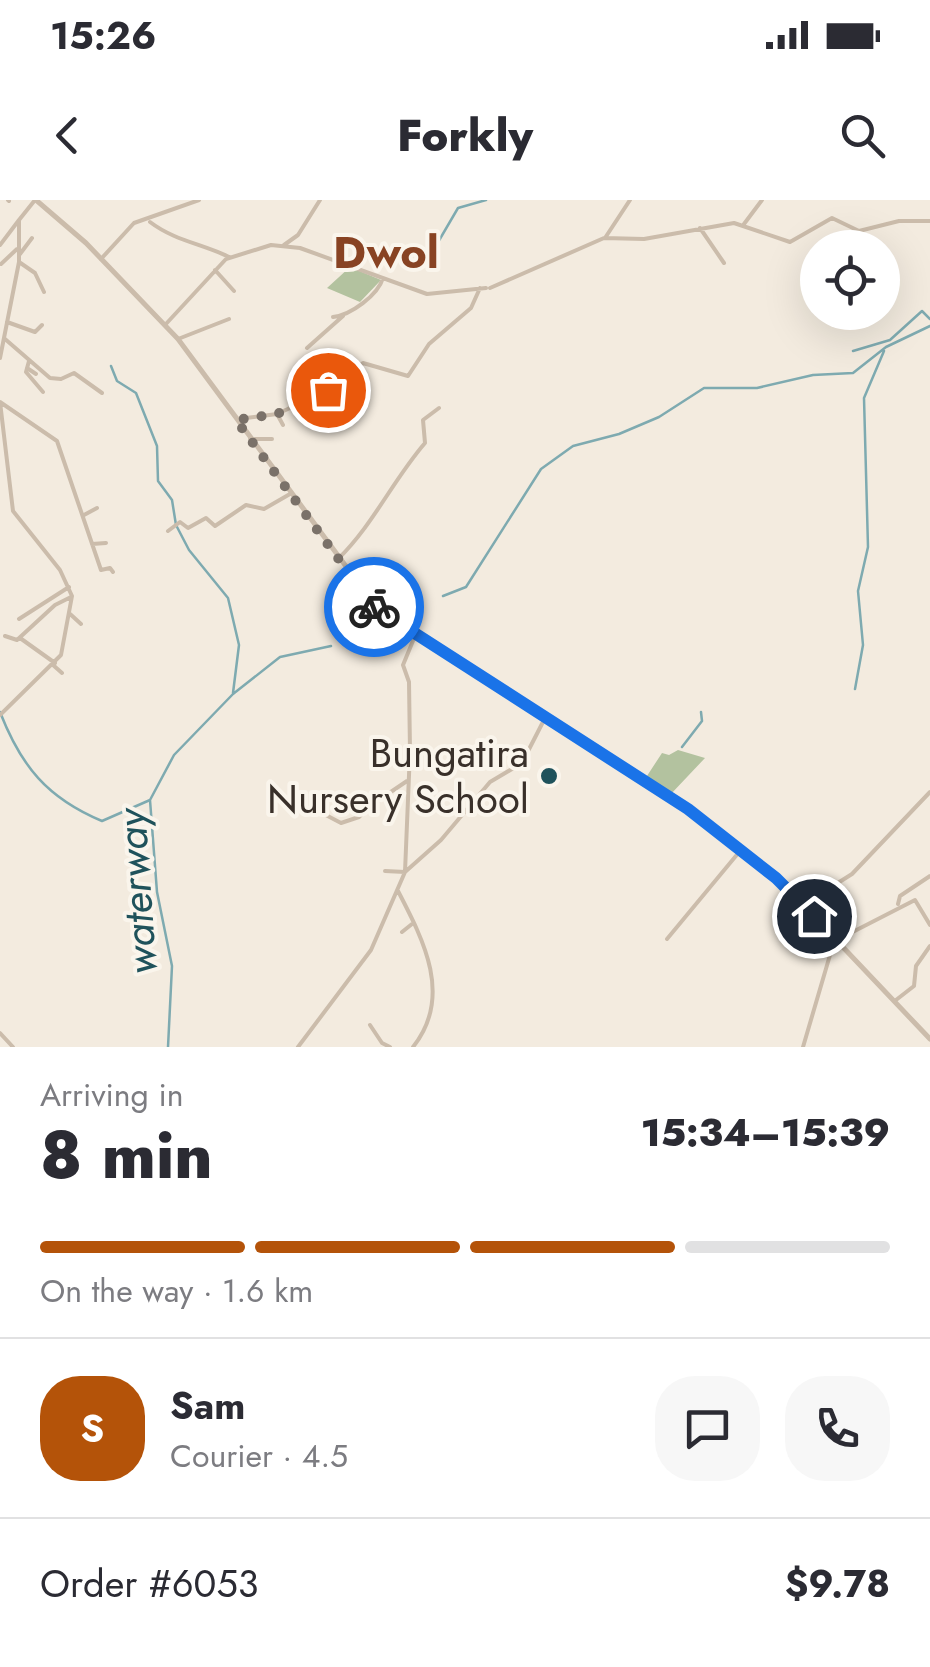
<!DOCTYPE html>
<html lang="en">
<head>
<meta charset="utf-8">
<style>
  body { margin:0; font-family:Jost,sans-serif; background:#f7f7f7; color:#2b2b33; height:100vh; display:flex; flex-direction:column; font-size:38px; white-space:nowrap }
  * { box-sizing:border-box; margin:0 }
  p { font-size:32px; color:#7c7c81 }
  .icon { flex:none; width:55px; height:55px; fill:none; stroke:currentColor; stroke-width:2; stroke-linecap:round; stroke-linejoin:round }
  .map { position:relative; height:847px; overflow:hidden }
  .details { display:flex; flex-direction:column; background:#fff; flex:1 }
  .details>* { flex:none }
  .tools { position:absolute; left:800px; top:30px; display:grid; gap:20px }
  .tools a { display:grid; place-items:center; width:100px; height:100px; border-radius:50%; background:#fff; box-shadow:0 10px 40px #0002; font-size:50px }
  .pin { position:absolute; display:grid; place-items:center; width:85px; height:85px; color:#fff; margin:-42px; border:5px solid #fff; border-radius:50%; box-shadow:0 2px 10px #0007 }
  .courier { position:absolute; display:grid; place-items:center; width:100px; height:100px; margin:-50px; border:8px solid #1a73e8; border-radius:50%; background:#fff; color:#222; box-shadow:0 2px 12px #0007 }
  .headline em { font-style:normal; font-weight:800 }
  .headline div { display:flex; flex-direction:column-reverse }
  .headline { display:flex; align-items:center; justify-content:space-between; height:170px; padding:0 40px }
  h1 { font-size:65px; font-weight:800; line-height:75px }
  .bar { display:grid; grid-template-columns:repeat(4,1fr); gap:15px 10px; align-content:center; height:120px; padding:0 40px }
  .bar i { height:12px; border-radius:8px; background:#e1e1e2 }
  .bar .current { background:#b45309 }
  .bar p { grid-column:span 4 }
  .line { display:flex; align-items:center; gap:25px; padding:0 40px; border-top:2px solid #e1e1e2 }
  .line div { flex:1 }
  .round { display:grid; place-items:center; flex:none; width:105px; height:105px; border-radius:40px; background:#f7f7f7 }
  .status { display:flex; justify-content:space-between; align-items:center; height:70px; padding:0 50px; background:#fff; direction:ltr }
  .status svg { height:28px; fill:currentColor }
  header { display:flex; justify-content:space-between; align-items:center; height:130px; padding:0 40px; background:#fff; font-size:45px; font-weight:800 }
  .map>svg:first-child { display:block }
  .green { fill:#b3c29f }
  .lines { fill:none; stroke-linecap:round; stroke-linejoin:round }
  .stream { stroke:#7eaab0; stroke-width:2.5 }
  .minor { stroke:#cbbcab; stroke-width:4 }
  .tertiary { stroke:#cbbcab; stroke-width:5 }
  .done { stroke:#7a7169; stroke-width:10; stroke-dasharray:0 18 }
  .route { stroke:#1a73e8; stroke-width:12 }
  .poi-dot { fill:#1f525b; stroke:#faf5ec; stroke-width:4 }
  .labels { text-anchor:middle; stroke-width:8; stroke-linejoin:round; paint-order:stroke }
  .poi-label { font-size:40px; fill:#39302a; stroke:#faf5ec; text-anchor:end }
  .water-label { font-size:42px; font-style:italic; fill:#1f525b; stroke:#faf5ec }
  .quarter-label { font-size:45px; font-weight:bold; fill:#884323; stroke:#faf5ec }
</style>
</head>
<body>
<div class="status"><b>15:26</b><svg viewBox="0 0 49 12"><path d="M0 12V9h3v3zM5 12V6h3v6zM10 12V3h3v9zM15 12V0h3v12zM26 1h20v11H26zM47 4h2v5h-2z"/></svg></div>
<header><svg class="icon" aria-label="back" viewBox="0 0 24 24"><path d="M15 5l-7 7 7 7"/></svg>Forkly<svg class="icon" aria-label="search" viewBox="0 0 24 24"><circle cx="10" cy="10" r="6"/><path d="M15 15l6 6"/></svg></header>
<div class="map">
<svg width="930" height="847" viewBox="0 0 930 847">
  <rect width="100%" height="100%" fill="#f3ebdf"/>
  <path class="green" d="M350 67 381 80 360 102 327 88Z
    M678 550 705 558 670 595 645 579 662 553 669 555Z"/>
  <g class="lines">
    <path class="stream" d="M430 56 458 8 486 0
      M853 151 890 140 922 111 930 119
      M111 166 117 181 136 193 157 246 158 281 172 300 176 325 189 350 228 398 239 445 233 493
      M443 396 466 387 541 269 573 246 619 234 659 217 704 188H757L813 175 853 173 886 147 930 126
      M855 489 863 445 858 391 868 347 864 198 884 151
      M0 512C21 566 47 598 102 621L150 600
      M682 547 702 521 701 512
      M168 847 172 766 157 692 150 600 174 555 233 494 280 457 331 446"/>
    <path class="minor" d="M8 0 9 1
      M150 22C175 41 203 44 229 57
      M744 24 762 0
      M700 28 724 63
      M605 38 630 0
      M0 45 19 20
      M284 45 298 35 320 0
      M20 54 32 38
      M101 59 134 23 199 0
      M19 62 35 73 44 92
      M1 64 17 49
      M215 70 234 91
      M490 88 604 38 644 39 734 23 790 42 832 18 859 31 899 21H930
      M333 117C351 115 378 95 383 78
      M7 122 35 132 42 125
      M165 125 226 59 271 45 300 48 427 94 486 88
      M5 139 50 178 61 179 74 173 102 193
      M178 139 229 119
      M307 148 343 116
      M0 158 19 62V20L35 0
      M29 161 26 172 43 192
      M27 168 36 174
      M0 202 13 311 60 370 72 396 61 455 0 515
      M0 202 57 241 101 370 110 368 113 372
      M277 214 283 225
      M238 219 277 214 333 188 363 163 408 176 429 144 471 108 480 88
      M250 239H272
      M84 315 97 308
      M168 331 180 322 188 328 206 318 215 326 246 305 264 309 290 294
      M92 344 106 343
      M338 359C373 325 393 280 425 243L423 220 439 208
      M69 413 81 424
      M19 419 69 387
      M5 436 17 440 55 405 71 397
      M20 438 55 463
      M53 465 62 473
      M370 606 407 581
      M322 613 341 623 359 617 370 606 375 612
      M385 671 405 672 410 551 409 482 403 465 415 436
      M398 691C424 741 453 797 413 847
      M898 704 900 696 930 676
      M803 705 852 674 930 592
      M402 732 412 724
      M667 739 740 651
      M837 740 915 700 930 725
      M896 800 914 786 916 766 930 746
      M370 825 382 843 390 847
      M0 833 13 847
      M298 847 371 750 405 672 441 640 490 582 522 563 546 516
      M803 847 835 738"/>
    <path class="tertiary" d="M36 0 86 43 178 139 379 411 707 623 803 705 930 839"/>
  </g>
  <g class="lines">
    <path class="done" d="M328 190 277 214 236 220 374 407"/>
    <path class="route" d="M374 407 688 609 776 678 814 716"/>
  </g>
  <circle class="poi-dot" cx="549" cy="576" r="10"/>
  <g class="labels">
    <g class="poi-label">
      <text x="529" y="567">Bungatira<tspan x="529" dy="46">Nursery School</tspan></text>
    </g>
    <g class="water-label">
      <text transform="translate(136 692) rotate(-94)" y="15">waterway</text>
    </g>
    <g class="quarter-label">
      <text x="386" y="68">Dwol</text>
    </g>
  </g>
</svg>
<div class="tools">
<a><svg class="icon" aria-label="locate" viewBox="0 0 24 24"><circle cx="12" cy="12" r="6"/><path d="M12 2v4M12 18v4M2 12h4M18 12h4"/></svg></a>
</div>
<div class="pin" style="left:328px;top:190px;background:#ea580c"><svg class="icon" aria-label="bag" viewBox="0 0 24 24"><path d="M5 8h14l-1 12H6zM9 8a3 3 0 0 1 6 0"/></svg></div>
<div class="pin" style="left:814px;top:716px;background:#1f2937"><svg class="icon" aria-label="home" viewBox="0 0 24 24"><path d="M3 11l9-7 9 7M6 9v11h12V9"/></svg></div>
<div class="courier" style="left:374px;top:407px"><svg class="icon" aria-label="bike" viewBox="0 0 24 24"><circle cx="6" cy="16" r="4"/><circle cx="18" cy="16" r="4"/><path d="M6 16l4-8h5l3 8M10 8l3 8H6M13 5h3"/></svg></div>
</div>
<section class="details">
<div class="headline"><div><h1>8 min</h1><p>Arriving in</p></div><em>15:34–15:39</em></div>
<div class="bar"><i class="current"></i><i class="current"></i><i class="current"></i><i></i><p>On the way · 1.6 km</p></div>
<div class="line" style="height:180px"><b class="round" style="background:#b45309;color:#fff">S</b><div><b>Sam</b><p>Courier · 4.5</p></div><a class="round"><svg class="icon" aria-label="chat" viewBox="0 0 24 24"><path d="M4 5h16v11H9l-5 4z"/></svg></a><a class="round"><svg class="icon" aria-label="phone" viewBox="0 0 24 24"><path d="M5 4h4l2 5-3 2q2 4 5 5l2-3 5 2v4C11 20 4 13 5 4z"/></svg></a></div>
<div class="line" style="height:130px"><div>Order #6053</div><b>$9.78</b></div>
</section>
</body>
</html>
